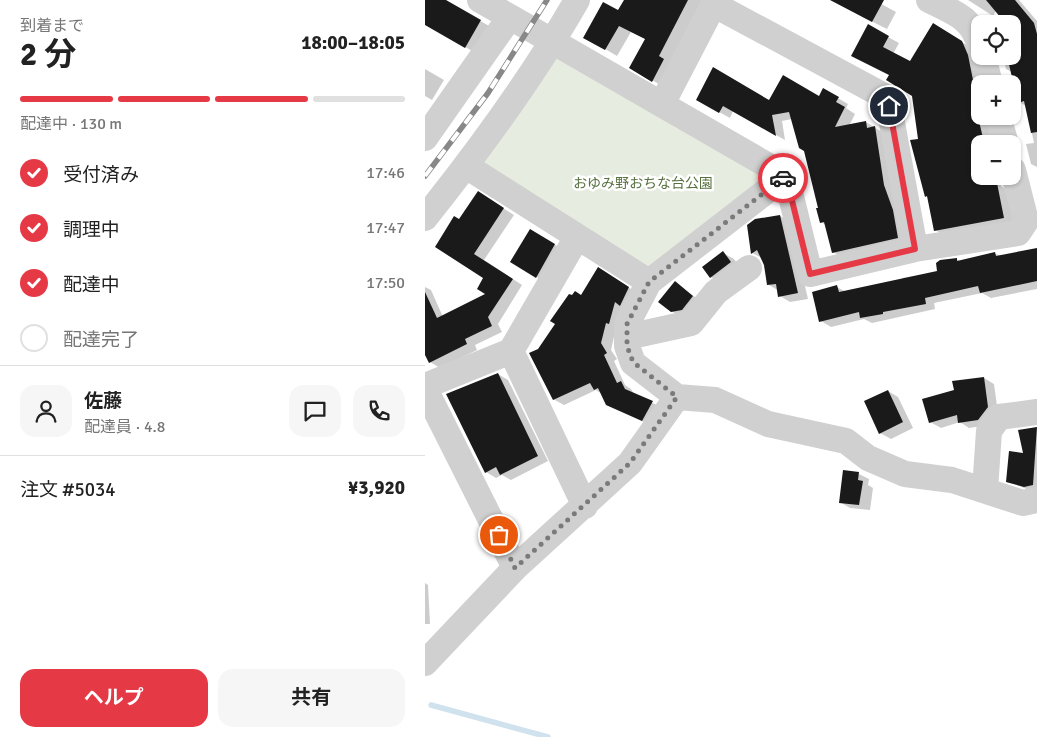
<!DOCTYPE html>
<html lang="ja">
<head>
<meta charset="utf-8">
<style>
  body { margin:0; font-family:Signika,"Noto Sans JP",sans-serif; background:#f6f6f6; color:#222; height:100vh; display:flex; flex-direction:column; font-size:19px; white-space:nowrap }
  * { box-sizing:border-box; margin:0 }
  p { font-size:16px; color:#767676 }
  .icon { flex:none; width:28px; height:28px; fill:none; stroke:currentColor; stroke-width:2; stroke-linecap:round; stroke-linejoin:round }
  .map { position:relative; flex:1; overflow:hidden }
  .panel { display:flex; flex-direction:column; background:#fff; width:425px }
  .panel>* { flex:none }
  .buttons { position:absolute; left:546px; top:15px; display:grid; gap:10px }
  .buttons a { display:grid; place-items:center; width:50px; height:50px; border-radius:10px; background:#fff; box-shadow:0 1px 4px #0004; font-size:25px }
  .pin { position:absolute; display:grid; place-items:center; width:42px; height:42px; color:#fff; margin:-21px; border:2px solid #fff; border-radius:50%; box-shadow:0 1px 5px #0007 }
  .courier { position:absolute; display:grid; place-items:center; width:50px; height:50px; margin:-25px; border:4px solid #e63946; border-radius:50%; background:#fff; color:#222; box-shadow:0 1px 6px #0007 }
  .headline em { font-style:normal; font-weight:700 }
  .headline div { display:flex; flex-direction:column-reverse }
  .headline { display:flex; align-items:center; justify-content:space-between; height:85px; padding:0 20px }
  h1 { font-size:32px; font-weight:700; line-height:38px }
  .bar { display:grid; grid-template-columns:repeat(4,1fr); gap:8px 5px; align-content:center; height:60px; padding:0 20px }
  .bar i { height:6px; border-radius:4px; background:#e0e0e0 }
  .bar .selected { background:#e63946 }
  .bar p { grid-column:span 4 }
  .line { display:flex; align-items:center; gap:12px; padding:0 20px; border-top:1px solid #e0e0e0 }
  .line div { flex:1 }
  .round { display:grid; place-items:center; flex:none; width:52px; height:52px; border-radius:15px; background:#f6f6f6 }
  ol { padding:0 20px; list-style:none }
  li { display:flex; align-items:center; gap:15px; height:55px }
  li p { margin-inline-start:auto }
  li .icon { padding:5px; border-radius:50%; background:#e63946; color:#fff; stroke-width:4 }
  li:last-child { color:#767676 }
  li i { width:28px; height:28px; border:2px solid #e0e0e0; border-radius:50% }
  .action { display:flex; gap:10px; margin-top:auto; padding:10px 20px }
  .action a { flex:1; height:58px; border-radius:15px; background:#e63946; color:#fff; font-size:20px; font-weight:700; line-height:58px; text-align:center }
  .action a+a { background:#f6f6f6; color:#222 }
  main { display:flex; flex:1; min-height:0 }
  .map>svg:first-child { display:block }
  .green { fill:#e6ecdf }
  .shadow { fill:#0003 }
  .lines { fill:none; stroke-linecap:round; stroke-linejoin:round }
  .stream { stroke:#cfe2ee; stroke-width:5.5 }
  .building { fill:#1a1a1a }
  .minor { stroke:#d0d0d0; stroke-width:26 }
  .rail-casing { stroke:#888; stroke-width:5.5 }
  .rail { stroke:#fff; stroke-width:4; stroke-dasharray:11; stroke-linecap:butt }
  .done { stroke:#7a7a7a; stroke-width:5; stroke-dasharray:0 9 }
  .route { stroke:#e63946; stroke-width:6 }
  .labels { text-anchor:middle; stroke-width:5; stroke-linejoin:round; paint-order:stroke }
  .park-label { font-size:14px; fill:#56703f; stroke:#fff }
</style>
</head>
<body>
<main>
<section class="panel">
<div class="headline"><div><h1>2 分</h1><p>到着まで</p></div><em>18:00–18:05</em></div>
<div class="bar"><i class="selected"></i><i class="selected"></i><i class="selected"></i><i></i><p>配達中 · 130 m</p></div>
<ol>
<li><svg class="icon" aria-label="check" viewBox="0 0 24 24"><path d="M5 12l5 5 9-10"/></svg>受付済み<p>17:46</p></li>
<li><svg class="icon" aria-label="check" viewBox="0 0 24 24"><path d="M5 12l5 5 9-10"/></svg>調理中<p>17:47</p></li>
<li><svg class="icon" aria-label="check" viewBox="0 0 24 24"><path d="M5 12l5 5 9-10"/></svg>配達中<p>17:50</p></li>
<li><i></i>配達完了</li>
</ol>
<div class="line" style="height:90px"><a class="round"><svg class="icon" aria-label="person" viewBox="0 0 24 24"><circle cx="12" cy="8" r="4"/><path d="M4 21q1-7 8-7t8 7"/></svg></a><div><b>佐藤</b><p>配達員 · 4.8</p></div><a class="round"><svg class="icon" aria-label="chat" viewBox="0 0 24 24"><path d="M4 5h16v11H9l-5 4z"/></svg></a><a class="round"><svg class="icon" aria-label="phone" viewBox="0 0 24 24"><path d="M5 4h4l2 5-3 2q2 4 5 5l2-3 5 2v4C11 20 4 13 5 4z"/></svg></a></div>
<div class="line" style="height:65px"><div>注文 #5034</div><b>¥3,920</b></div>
<div class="action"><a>ヘルプ</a><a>共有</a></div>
</section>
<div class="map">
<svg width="612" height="737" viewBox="0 0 612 737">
  <rect width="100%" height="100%" fill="#fff"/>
  <path class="green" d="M134 51 351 176 224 272 55 168Z"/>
  <path class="shadow" d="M0 0H19L71 30 56 56 0 24Z
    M200 0H278L239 87 206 68 221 39 206 32 192 56 160 37 194 12Z
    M423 0H449L471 12 462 29 436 16Z
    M543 0H594L612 21V167L606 164 601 144 609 143 601 106 594 102 587 72 581 69 578 56H588V43L597 40 588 30V24L571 11 568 16Z
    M508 25 547 48 555 84V116H561L567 144H555V176H573L576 186 582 190 589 223 521 236 510 230 504 198 501 196 488 95 465 75 443 26 474 43 468 54 485 63Z
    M0 69 19 80 7 100 0 96Z
    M399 90 423 104 421 108 430 114 424 126 441 122 460 134 482 243 418 258 408 252 401 225 396 222 395 209 380 150 367 119 357 121 360 140 308 111 305 118 272 100 349 104 395 98Z
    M63 199 89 215 59 260 97 285 73 324 77 332 50 345 52 350 15 368 5 362 0 352V287L6 290 18 317 63 294 60 278 12 247 35 221Z
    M355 216 365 222 383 299 365 302 355 296 354 291 344 285 337 258 327 253Z
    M106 230 140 251 122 283 86 262Z
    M298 253 309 259 316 269 296 283 286 277Z
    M570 254 612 263V289L566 298 557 293 509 303 510 309 447 323 439 319 406 327 396 321 412 287 421 292 478 280 477 278 514 272 531 259 535 261Z
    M183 275 214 294 191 328 186 350 192 359 189 361 200 385 206 389 209 394 238 408 227 426 182 404 177 394 171 390 139 405 128 399 114 350 156 296Z
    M250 283 277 302 257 317 246 311Z
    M73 374 83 380 123 461 86 480 77 475 71 478 61 472Z
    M559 378 569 384 573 413 564 425 544 428 535 422 516 428 505 422 530 390Z
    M463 391 473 397 488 428 466 439 455 433Z
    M612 428V491L609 492 582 481 600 454 595 431Z
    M434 474 444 479 443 485 448 488 445 510 425 508 415 502Z
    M0 583 3 585 5 624H0Z"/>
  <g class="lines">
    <path class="stream" d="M6 705 123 737"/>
  </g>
  <path class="building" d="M0 0H21L56 20 40 48 0 25Z
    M199 0H263L234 56 239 59 227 82 204 68 220 39 194 26 180 50 158 38 178 2 193 10Z
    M405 0H459L447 22Z
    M561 0H590L609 23 612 34V132L606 133 599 101 593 103 582 56H588V24H581Z
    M508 23 537 41 543 55 552 100H549L558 138 555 139V176H565L566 184 572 183 579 218 509 231 502 196 500 197 485 140 493 139 487 96 461 80 464 75 426 56 443 24 464 36 458 47 485 61Z
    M288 67 344 100 358 75 394 96 398 88 414 97 411 102 420 107 410 127 441 121 442 128 450 126 459 185 468 210 473 238 407 253 399 222 395 223 391 208H393L379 151 374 148 364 112 347 115 351 136 298 106 294 113 271 100Z
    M53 191 79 208 49 254 88 279 63 317 67 326 40 339 42 344 4 363 0 355V292L12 318 60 294 52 289 58 278 10 247 29 216 34 219Z
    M355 215 373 293 353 297 351 284 342 285 339 265 332 250 326 254 322 225 330 219Z
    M105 229 130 244 111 278 85 262Z
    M612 248V281L555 293 553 286 500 298 501 304 458 312V314L435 318 434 312 394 322 387 292 412 285 414 292 512 271 511 263 515 260 532 258V261L570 252 571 256Z
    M298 251 306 262 285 278 277 267Z
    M173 267 204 287 195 306 190 302 184 324 181 323 176 343 182 353 179 355 192 383 196 381 200 389 228 401 217 421 181 405 173 388 169 390 165 383 128 400 104 353 113 349 130 324 125 321 144 294 147 295 150 291 156 295Z
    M250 281 268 296 257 310 246 312 233 302Z
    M73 373 113 456 75 475 71 467 60 473 21 394Z
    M559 377 563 407 553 420 533 423 532 415 504 423 497 399 529 390 527 381Z
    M463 390 478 422 454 434 439 401Z
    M612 427 608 485 599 487 581 482 584 451 598 453 593 430Z
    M418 470 434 472 433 480 438 481 434 505 414 503Z"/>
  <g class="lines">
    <path class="minor" d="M504 0C529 13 547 17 555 46
      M288 4 459 96 464 106 490 249
      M85 17 361 176 385 274 490 249 593 233 601 221 588 170
      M558 56 565 84
      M237 104 291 0
      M573 116 581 144
      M0 138 85 17 55 0
      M41 166 224 282
      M361 176 224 282 202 324V346L208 363 252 397 290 400 343 424 421 441 443 458 480 474 527 480 598 503 612 500
      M0 218C55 149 108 77 152 0
      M202 337 266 323 291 292 324 268
      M86 351 160 506
      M0 386 86 351 152 237
      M0 389 90 568
      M560 490 564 431 574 417 612 412
      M0 663 90 568 205 463 252 397"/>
    <g class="rail-casing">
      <path id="rail" d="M0 176 63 93 122 0"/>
    </g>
    <use href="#rail" class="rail"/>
  </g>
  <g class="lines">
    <path class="done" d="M74 535 90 568 205 463 252 397 208 362 202 346V324L224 282 358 178"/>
    <path class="route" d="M358 178 361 176 385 274 490 249 464 106"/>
  </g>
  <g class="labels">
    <g class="park-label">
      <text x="218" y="188">おゆみ野おちな台公園</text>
    </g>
  </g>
</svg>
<div class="buttons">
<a><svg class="icon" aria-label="locate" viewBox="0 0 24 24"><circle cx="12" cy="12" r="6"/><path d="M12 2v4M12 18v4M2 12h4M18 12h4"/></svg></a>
<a>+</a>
<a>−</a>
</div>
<div class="pin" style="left:74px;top:535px;background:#ea580c"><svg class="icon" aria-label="bag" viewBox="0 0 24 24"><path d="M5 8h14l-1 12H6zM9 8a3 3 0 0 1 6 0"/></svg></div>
<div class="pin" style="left:464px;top:106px;background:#1f2937"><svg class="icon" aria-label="home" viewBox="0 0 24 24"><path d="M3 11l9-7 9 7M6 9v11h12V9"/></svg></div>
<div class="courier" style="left:358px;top:178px"><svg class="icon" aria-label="car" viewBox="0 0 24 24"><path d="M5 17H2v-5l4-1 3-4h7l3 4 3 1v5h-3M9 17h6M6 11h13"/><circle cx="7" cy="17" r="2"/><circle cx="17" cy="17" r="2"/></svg></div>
</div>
</main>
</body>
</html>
